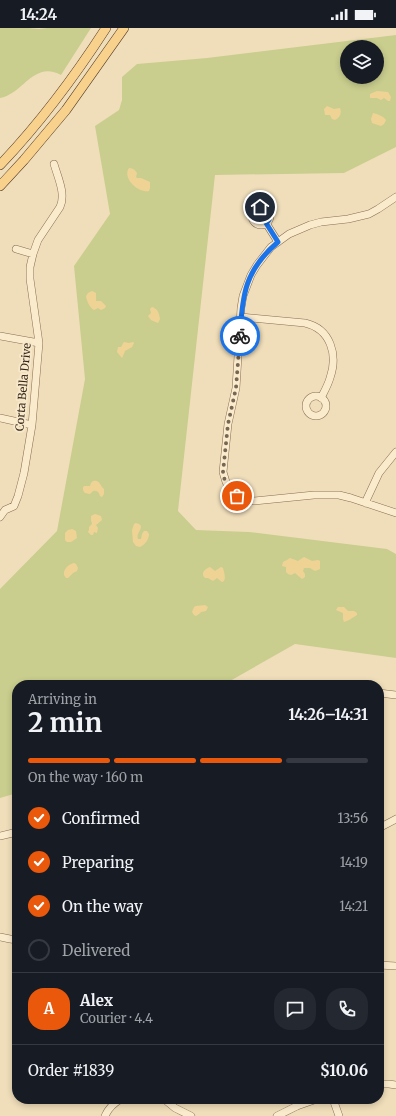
<!DOCTYPE html>
<html lang="en">
<head>
<meta charset="utf-8">
<style>
  body { margin:0; font-family:Merriweather,serif; background:#242831; color:#f1f3f6; height:100vh; display:flex; flex-direction:column; font-size:15px; white-space:nowrap }
  * { box-sizing:border-box; margin:0 }
  p { font-size:13px; color:#9ea1a6 }
  .icon { flex:none; width:22px; height:22px; fill:none; stroke:currentColor; stroke-width:2; stroke-linecap:round; stroke-linejoin:round }
  .map { position:relative; flex:1; overflow:hidden }
  .drawer { position:absolute; left:12px; top:652px; width:372px; height:424px; display:flex; flex-direction:column; background:#171b24; border-radius:16px; box-shadow:0 2px 6px #0003 }
  .drawer>* { flex:none }
  .buttons { position:absolute; left:340px; top:12px; display:grid; gap:8px }
  .buttons a { display:grid; place-items:center; width:44px; height:44px; border-radius:50%; background:#171b24; box-shadow:0 2px 6px #0003; font-size:20px }
  .pin { position:absolute; display:grid; place-items:center; width:34px; height:34px; color:#fff; margin:-17px; border:2px solid #fff; border-radius:50%; box-shadow:0 1px 4px #0007 }
  .courier { position:absolute; display:grid; place-items:center; width:40px; height:40px; margin:-20px; border:3px solid #1a73e8; border-radius:50%; background:#fff; color:#222; box-shadow:0 1px 5px #0007 }
  .overview em { font-style:normal; font-weight:700 }
  .overview div { display:flex; flex-direction:column-reverse }
  .overview { display:flex; align-items:center; justify-content:space-between; height:68px; padding:0 16px }
  h1 { font-size:26px; font-weight:700; line-height:30px }
  .bar { display:grid; grid-template-columns:repeat(4,1fr); gap:6px 4px; align-content:center; height:48px; padding:0 16px }
  .bar i { height:5px; border-radius:3px; background:#363941 }
  .bar .selected { background:#ea580c }
  .bar p { grid-column:span 4 }
  .line { display:flex; align-items:center; gap:10px; padding:0 16px; border-top:1px solid #363941 }
  .line div { flex:1 }
  .round { display:grid; place-items:center; flex:none; width:42px; height:42px; border-radius:16px; background:#242831 }
  ol { padding:0 16px; list-style:none }
  li { display:flex; align-items:center; gap:12px; height:44px }
  li p { margin-inline-start:auto }
  li .icon { padding:4px; border-radius:50%; background:#ea580c; color:#fff; stroke-width:4 }
  li:last-child { color:#9ea1a6 }
  li i { width:22px; height:22px; border:2px solid #363941; border-radius:50% }
  .status { display:flex; justify-content:space-between; align-items:center; height:28px; padding:0 20px; background:#171b24; direction:ltr }
  .status svg { height:11px; fill:currentColor }
  .map>svg:first-child { display:block }
  .green { fill:#c9ce8e; fill-rule:evenodd }
  .sand { fill:#efd394 }
  .lines { fill:none; stroke-linecap:round; stroke-linejoin:round }
  .minor-casing { stroke:#886d53; stroke-width:8 }
  .major-casing { stroke:#543b29; stroke-width:10 }
  .minor { stroke:#fbebcd; stroke-width:7 }
  .major { stroke:#f8d28d; stroke-width:9 }
  .done { stroke:#776652; stroke-width:4; stroke-dasharray:0 7.2 }
  .route { stroke:#1a73e8; stroke-width:5 }
  .labels { text-anchor:middle; stroke-width:4; stroke-linejoin:round; paint-order:stroke }
  .street-label { font-size:11px; fill:#36261a; stroke:#f7e8ca }
</style>
</head>
<body>
<div class="status"><b>14:24</b><svg viewBox="0 0 49 12"><path d="M0 12V9h3v3zM5 12V6h3v6zM10 12V3h3v9zM15 12V0h3v12zM26 1h20v11H26zM47 4h2v5h-2z"/></svg></div>
<div class="map">
<svg width="396" height="1088" viewBox="0 0 396 1088">
  <rect width="100%" height="100%" fill="#f0deba"/>
  <path class="green" d="M0 0H29L39 1 47 0H91L61 47C34 32 23 66 0 70Z
    M396 7V119L344 145 215 147 178 483 196 502 249 504 387 521 396 526V630L295 616 223 657H17V765L0 770V561L57 503 85 351 74 238 110 186 95 98 119 82 122 72V49L137 36 207 30ZM347 19H377V49H347Z"/>
  <path class="sand" d="M377 63 388 64 391 69 390 73H388L384 70 381 72 377 70H370V66Z
    M327 78 334 81 340 80C342 85 340 90 335 92L332 91 330 87H325L324 81Z
    M373 85C378 86 383 88 386 92L384 96 381 98 372 95 371 91Z
    M129 140C133 140 136 143 137 145L136 149 137 150H141L150 154V160L149 163C138 165 122 150 129 140Z
    M92 263 96 265V273H101L106 278 105 280 101 282 98 280 94 282C89 279 87 273 86 268L88 265Z
    M152 279C158 281 159 285 160 291L158 295 151 292 148 288 151 285 150 281Z
    M124 314 129 315 133 314 134 315 132 319 125 323 123 328 122 330 117 324 118 319H121Z
    M93 453C100 451 100 458 104 461V466L102 469 100 468C99 465 98 462 93 463L90 466 85 465C83 463 82 460 84 458H90L91 455Z
    M95 486 101 488 102 492 96 497 98 500 97 505 94 504 93 507H91L88 504 89 502V499L92 496 91 492V488Z
    M136 495 139 496 141 498C141 503 136 506 138 511H141L142 506 144 503H147L149 506C149 511 145 517 140 519L136 518 133 514 132 502 134 496Z
    M72 501 76 503 77 510 71 514H67L65 512V505L68 502Z
    M304 529 312 533 318 532 320 533V541L315 543 310 540H304L303 543 305 546V549L302 551 295 545 291 547 288 546 286 544V539L282 538 283 534 287 532 290 530 298 533Z
    M74 535 76 536 78 540 77 543 73 545 68 550H66L64 547C63 541 69 536 74 535Z
    M210 539 215 543 221 539 223 540C224 544 226 549 224 553L222 554 217 550 213 553 208 550H205C200 545 205 541 210 539Z
    M205 577 208 579 206 583 201 584 199 586 196 588 194 587 192 584 194 579 196 578Z
    M338 579H344L348 583H354L357 585V587L349 592 344 594 343 591V585L336 582Z"/>
  <g class="lines">
    <g class="minor-casing">
      <path id="minor" d="M396 169 378 181 369 186 348 191 321 194 310 197 289 206 271 219 257 237 251 247 243 268 241 280 236 360 228 396 223 444 226 454 229 460 234 466 243 471 254 473 314 467H339L351 470 396 485
        M252 188a9 9 0 1 1 18 0a9 9 0 1 1-18 0Z
        M266 195 278 214
        M16 221 33 226
        M241 289 305 295C331 301 338 327 330 350 328 357 324 364 321 370
        M0 308 39 315
        M306 378a10 10 0 1 1 20 0a10 10 0 1 1-20 0Z
        M0 390 32 397
        M365 475 379 445 396 424
        M0 489 5 482 14 478 18 468 24 445 32 397 39 315 30 251V239L33 226 38 212 60 179C66 166 58 150 54 136
        M379 665 396 667
        M379 701V702
        M379 800 396 791
        M0 808 17 804
        M0 909 10 911 17 912
        M379 937 396 938
        M379 1056H389L396 1057
        M164 1071 175 1080 191 1088
        M333 1071 339 1088
        M105 1088C108 1081 114 1075 121 1071
        M277 1088 297 1078 317 1071"/>
    </g>
    <g class="major-casing">
      <path id="major" d="M0 137C40 95 75 48 106 0
        M0 158 24 132 66 82 124 0"/>
    </g>
    <use href="#minor" class="minor"/>
    <use href="#major" class="major"/>
  </g>
  <g class="lines">
    <path class="done" d="M237 468C229 462 224 454 223 444L228 396 236 360 240 308"/>
    <path class="route" d="M240 308C242 267 245 242 278 214L266 195C273 189 270 180 260 179"/>
  </g>
  <g class="labels">
    <g class="street-label">
      <text transform="translate(23 359) rotate(-85)" y="4">Corta Bella Drive</text>
    </g>
  </g>
</svg>
<div class="buttons">
<a><svg class="icon" aria-label="layers" viewBox="0 0 24 24"><path d="M12 4l9 5-9 5-9-5zM3 14l9 5 9-5"/></svg></a>
</div>
<div class="pin" style="left:237px;top:468px;background:#ea580c"><svg class="icon" aria-label="bag" viewBox="0 0 24 24"><path d="M5 8h14l-1 12H6zM9 8a3 3 0 0 1 6 0"/></svg></div>
<div class="pin" style="left:260px;top:179px;background:#1f2937"><svg class="icon" aria-label="home" viewBox="0 0 24 24"><path d="M3 11l9-7 9 7M6 9v11h12V9"/></svg></div>
<div class="courier" style="left:240px;top:308px"><svg class="icon" aria-label="bike" viewBox="0 0 24 24"><circle cx="6" cy="16" r="4"/><circle cx="18" cy="16" r="4"/><path d="M6 16l4-8h5l3 8M10 8l3 8H6M13 5h3"/></svg></div>
<section class="drawer">
<div class="overview"><div><h1>2 min</h1><p>Arriving in</p></div><em>14:26–14:31</em></div>
<div class="bar"><i class="selected"></i><i class="selected"></i><i class="selected"></i><i></i><p>On the way · 160 m</p></div>
<ol>
<li><svg class="icon" aria-label="check" viewBox="0 0 24 24"><path d="M5 12l5 5 9-10"/></svg>Confirmed<p>13:56</p></li>
<li><svg class="icon" aria-label="check" viewBox="0 0 24 24"><path d="M5 12l5 5 9-10"/></svg>Preparing<p>14:19</p></li>
<li><svg class="icon" aria-label="check" viewBox="0 0 24 24"><path d="M5 12l5 5 9-10"/></svg>On the way<p>14:21</p></li>
<li><i></i>Delivered</li>
</ol>
<div class="line" style="height:72px"><b class="round" style="background:#ea580c;color:#fff">A</b><div><b>Alex</b><p>Courier · 4.4</p></div><a class="round"><svg class="icon" aria-label="chat" viewBox="0 0 24 24"><path d="M4 5h16v11H9l-5 4z"/></svg></a><a class="round"><svg class="icon" aria-label="phone" viewBox="0 0 24 24"><path d="M5 4h4l2 5-3 2q2 4 5 5l2-3 5 2v4C11 20 4 13 5 4z"/></svg></a></div>
<div class="line" style="height:52px"><div>Order #1839</div><b>$10.06</b></div>
</section>
</div>
</body>
</html>
